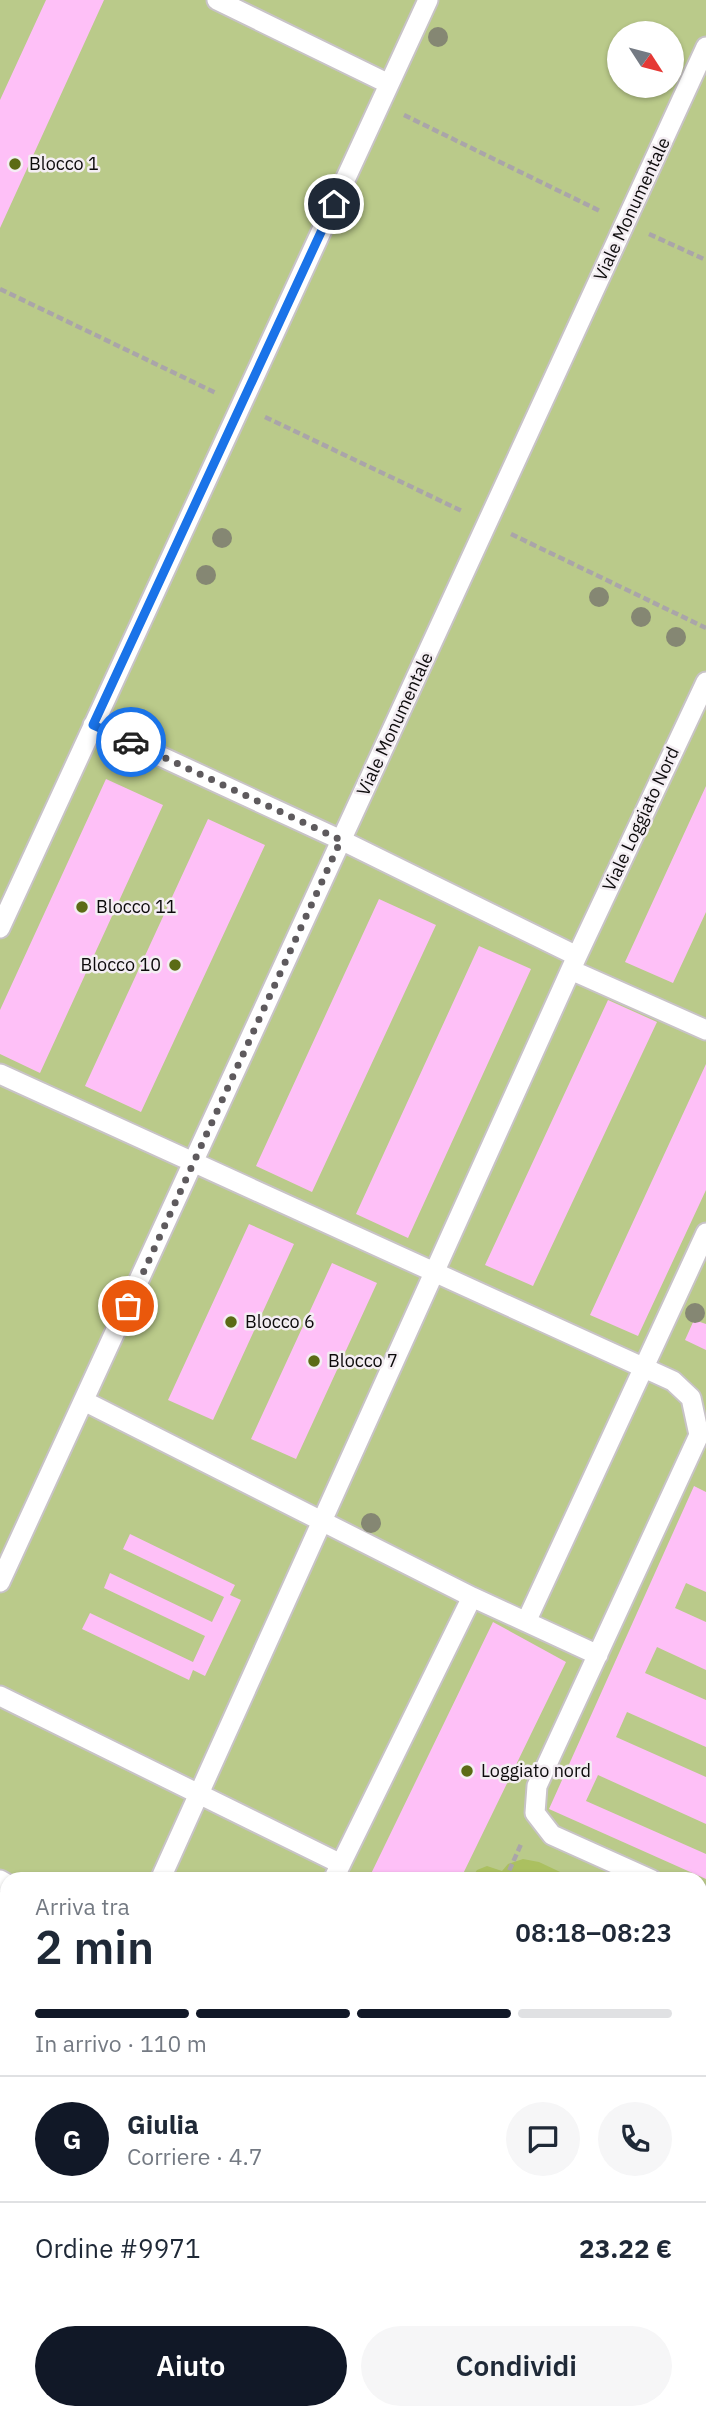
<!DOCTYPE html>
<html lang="it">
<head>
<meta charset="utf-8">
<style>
  body { margin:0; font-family:"IBM Plex Sans",sans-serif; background:#f6f6f7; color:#1f2937; height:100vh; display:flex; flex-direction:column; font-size:26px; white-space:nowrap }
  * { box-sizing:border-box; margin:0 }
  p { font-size:23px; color:#747a83 }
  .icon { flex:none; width:38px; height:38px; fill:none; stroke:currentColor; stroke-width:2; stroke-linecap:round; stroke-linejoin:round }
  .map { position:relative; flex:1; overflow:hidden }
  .details { position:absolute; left:0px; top:1872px; width:707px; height:548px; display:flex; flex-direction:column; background:#fff; border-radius:21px 21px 0 0; box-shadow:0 2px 5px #0004 }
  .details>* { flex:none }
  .needle { width:46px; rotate:126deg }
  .fabs { position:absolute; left:607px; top:21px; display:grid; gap:14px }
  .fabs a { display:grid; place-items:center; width:77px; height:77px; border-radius:50%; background:#fff; box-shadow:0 2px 5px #0004; font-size:35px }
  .pin { position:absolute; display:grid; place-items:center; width:60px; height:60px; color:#fff; margin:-30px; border:4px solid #fff; border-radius:50%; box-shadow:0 2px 7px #0007 }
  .courier { position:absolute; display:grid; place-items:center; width:70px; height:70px; margin:-35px; border:5px solid #1a73e8; border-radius:50%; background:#fff; color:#222; box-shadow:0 2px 9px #0007 }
  .overview em { font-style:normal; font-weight:600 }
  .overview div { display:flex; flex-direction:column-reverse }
  .overview { display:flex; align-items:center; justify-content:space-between; height:119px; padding:0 35px }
  h1 { font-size:46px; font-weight:600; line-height:52px }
  .bar { display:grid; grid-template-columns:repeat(4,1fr); gap:10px 7px; align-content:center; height:84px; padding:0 35px }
  .bar i { height:9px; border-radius:5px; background:#e0e1e3 }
  .bar .active { background:#111827 }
  .bar p { grid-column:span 4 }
  .line { display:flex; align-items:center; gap:18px; padding:0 35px; border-top:2px solid #e0e1e3 }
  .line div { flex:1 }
  .round { display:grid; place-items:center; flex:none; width:74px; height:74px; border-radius:37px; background:#f6f6f7 }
  .button { display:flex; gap:14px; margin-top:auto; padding:14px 35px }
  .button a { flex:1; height:80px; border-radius:42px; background:#111827; color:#fff; font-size:28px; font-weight:600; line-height:80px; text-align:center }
  .button a+a { background:#f6f6f7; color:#1f2937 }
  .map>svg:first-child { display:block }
  .green { fill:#baca8a; fill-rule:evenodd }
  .forest { fill:#abc060 }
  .building { fill:#fec0f7 }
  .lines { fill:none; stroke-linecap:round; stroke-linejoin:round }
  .service-casing { stroke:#c8c3c7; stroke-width:23 }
  .path { stroke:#aaa5a9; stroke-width:4.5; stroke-dasharray:7 3.5; stroke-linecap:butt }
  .service { stroke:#fff; stroke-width:19 }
  .rail { stroke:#6c686b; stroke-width:5; stroke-dasharray:12 12; stroke-linecap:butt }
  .tree { fill:#858773 }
  .done { stroke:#5e5a5d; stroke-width:7; stroke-dasharray:0 12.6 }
  .route { stroke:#1a73e8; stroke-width:9 }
  .poi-dot { fill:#5b6b15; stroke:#f4eef3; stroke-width:2.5 }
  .labels { text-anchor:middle; stroke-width:5; stroke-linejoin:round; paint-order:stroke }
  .poi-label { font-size:18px; fill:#0d0b0c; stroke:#f4eef3; text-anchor:start }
  .street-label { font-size:18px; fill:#0d0b0c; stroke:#f4eef3 }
</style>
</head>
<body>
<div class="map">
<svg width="706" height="2419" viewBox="0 0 706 2419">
  <rect width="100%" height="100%" fill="#f4eef3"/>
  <path class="green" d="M0 0H706V2268L700 2267V1880H7V2072L0 2069ZM620 33H672V86H620Z
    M700 2391 706 2394V2419H370L364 2413H700Z"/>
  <path class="forest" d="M523 1859 539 1862 575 1879H471L477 1870 487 1866 502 1871 508 1864Z
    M700 1954 706 1960V2308L700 2306Z"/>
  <path class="building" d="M46 0H104L0 228V100Z
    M106 779 163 805 40 1073 0 1054V1010Z
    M706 786V912L673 983 625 962Z
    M208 819 265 845 141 1112 85 1086Z
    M379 899 436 925 312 1192 256 1166Z
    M479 946 531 969 408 1238 356 1214Z
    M608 1000 657 1022 533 1286 485 1265Z
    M706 1064V1190L638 1336 590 1315Z
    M249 1224 294 1244 213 1420 168 1400Z
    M332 1263 377 1283 296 1459 251 1439Z
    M694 1320 706 1324V1350L685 1340Z
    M694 1486 706 1492V1592L686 1583 675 1608 706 1622V1670L657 1647 645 1673 706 1700V1747L627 1712 616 1737 706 1777V1824L598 1775 586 1801 706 1854V1879L549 1809Z
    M130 1534 235 1585 230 1595 241 1600 205 1676 193 1670 189 1680 82 1629 90 1613 193 1662 205 1636 104 1588 110 1573 212 1622 224 1597 123 1549Z
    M493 1622 566 1662 460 1880H368Z
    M0 1941 7 1944V2054L0 2051Z
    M109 2413 125 2419H61L49 2414Z"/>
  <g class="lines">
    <g class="service-casing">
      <path id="service" d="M217 0 389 84
        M93 725 341 840 577 956
        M0 928 428 0
        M571 970 706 1030
        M0 1074 673 1381 691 1398 699 1435 537 1786 535 1813 552 1835 652 1880
        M84 1401 472 1597 333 1880
        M0 1582 706 47
        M472 1597 598 1655
        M526 1622 706 1233
        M0 1696 341 1864
        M0 1880 7 1884
        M160 1880 577 956 706 682
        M700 1896H706"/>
    </g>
    <path class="path" d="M404 115 600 211
      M649 234 706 260
      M0 289 216 393
      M265 417 462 511
      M511 534 706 628
      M505 1880 522 1842
      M700 2078 706 2065"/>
    <use href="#service" class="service"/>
    <path class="rail" d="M0 2246 7 2247
      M0 2268 7 2269
      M700 2351 706 2352
      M700 2373 706 2374"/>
  </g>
  <g class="tree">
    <circle cx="438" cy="37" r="10"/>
    <circle cx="222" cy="538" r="10"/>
    <circle cx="206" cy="575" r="10"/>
    <circle cx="599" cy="597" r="10"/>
    <circle cx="641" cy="617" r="10"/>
    <circle cx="676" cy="637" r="10"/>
    <circle cx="695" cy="1313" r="10"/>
    <circle cx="371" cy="1523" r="10"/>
  </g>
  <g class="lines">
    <path class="done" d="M128 1306 341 840 131 742"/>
    <path class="route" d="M131 742 93 725 334 204"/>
  </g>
  <g class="poi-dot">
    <circle cx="15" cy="164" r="7"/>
    <circle cx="82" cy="907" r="7"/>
    <circle cx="175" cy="965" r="7"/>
    <circle cx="231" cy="1322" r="7"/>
    <circle cx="314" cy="1361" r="7"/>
    <circle cx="467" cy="1771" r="7"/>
  </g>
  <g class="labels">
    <g class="poi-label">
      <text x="29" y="170">Blocco 1</text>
      <text x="96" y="913">Blocco 11</text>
      <text x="161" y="971" text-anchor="end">Blocco 10</text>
      <text x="245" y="1328">Blocco 6</text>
      <text x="328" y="1367">Blocco 7</text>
      <text x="481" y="1777">Loggiato nord</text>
    </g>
    <g class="street-label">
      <text transform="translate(632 209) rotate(-65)" y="6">Viale Monumentale</text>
      <text transform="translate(395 724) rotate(-65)" y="6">Viale Monumentale</text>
      <text transform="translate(641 819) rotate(-65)" y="6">Viale Loggiato Nord</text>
    </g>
  </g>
</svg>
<div class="fabs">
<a><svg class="needle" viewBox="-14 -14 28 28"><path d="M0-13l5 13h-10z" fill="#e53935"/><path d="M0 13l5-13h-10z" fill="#747a83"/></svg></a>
</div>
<div class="pin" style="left:128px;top:1306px;background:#ea580c"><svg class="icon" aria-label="bag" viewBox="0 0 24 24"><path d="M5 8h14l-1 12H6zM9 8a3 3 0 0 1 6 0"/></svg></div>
<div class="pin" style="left:334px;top:204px;background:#1f2937"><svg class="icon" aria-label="home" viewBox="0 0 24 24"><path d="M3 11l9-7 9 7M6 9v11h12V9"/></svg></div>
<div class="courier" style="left:131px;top:742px"><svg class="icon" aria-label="car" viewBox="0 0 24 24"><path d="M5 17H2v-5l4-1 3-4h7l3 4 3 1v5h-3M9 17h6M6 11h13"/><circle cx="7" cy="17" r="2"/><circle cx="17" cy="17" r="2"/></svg></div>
<section class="details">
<div class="overview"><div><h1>2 min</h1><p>Arriva tra</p></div><em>08:18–08:23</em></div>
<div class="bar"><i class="active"></i><i class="active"></i><i class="active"></i><i></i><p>In arrivo · 110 m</p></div>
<div class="line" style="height:126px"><b class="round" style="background:#111827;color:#fff">G</b><div><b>Giulia</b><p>Corriere · 4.7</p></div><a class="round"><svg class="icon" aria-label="chat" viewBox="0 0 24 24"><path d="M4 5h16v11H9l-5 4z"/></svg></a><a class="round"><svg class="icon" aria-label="phone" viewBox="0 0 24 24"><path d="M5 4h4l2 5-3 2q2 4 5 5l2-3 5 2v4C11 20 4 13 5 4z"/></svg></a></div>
<div class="line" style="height:91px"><div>Ordine #9971</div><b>23.22 €</b></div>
<div class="button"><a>Aiuto</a><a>Condividi</a></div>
</section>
</div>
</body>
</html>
